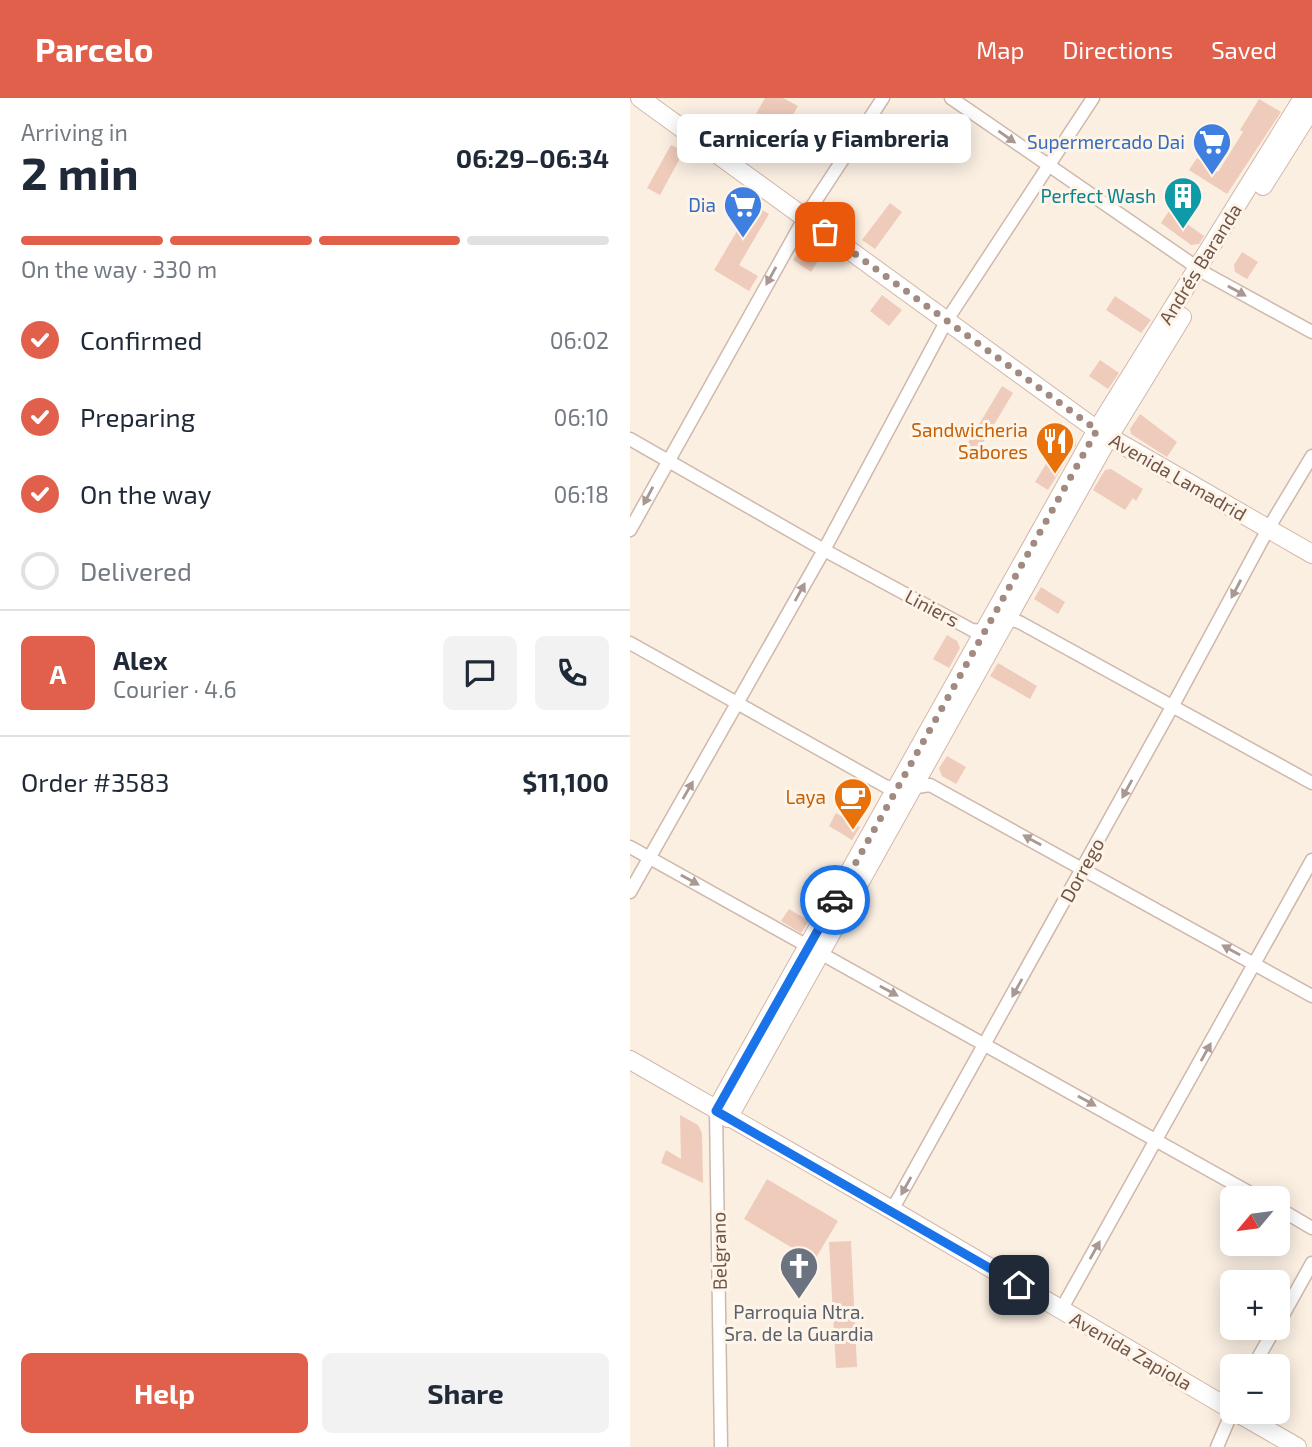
<!DOCTYPE html>
<html lang="en">
<head>
<meta charset="utf-8">
<style>
  body { margin:0; font-family:"Exo 2",sans-serif; background:#f2f2f3; color:#1f2937; height:100vh; display:flex; flex-direction:column; font-size:26px; white-space:nowrap }
  * { box-sizing:border-box; margin:0 }
  p { font-size:23px; color:#747a83 }
  .icon { flex:none; width:38px; height:38px; fill:none; stroke:currentColor; stroke-width:2; stroke-linecap:round; stroke-linejoin:round }
  .map { position:relative; flex:1; overflow:hidden }
  .side { display:flex; flex-direction:column; background:#fff; width:630px }
  .side>* { flex:none }
  .needle { width:46px; rotate:241deg }
  .tools { position:absolute; left:590px; top:1088px; display:grid; gap:14px }
  .tools a { display:grid; place-items:center; width:70px; height:70px; border-radius:10px; background:#fff; box-shadow:0 4px 18px #0003; font-size:35px }
  .pin { position:absolute; display:grid; place-items:center; width:60px; height:60px; color:#fff; margin:-30px; border-radius:14px; box-shadow:0 4px 10px #0006 }
  .courier { position:absolute; display:grid; place-items:center; width:70px; height:70px; margin:-35px; border:5px solid #1a73e8; border-radius:50%; background:#fff; color:#222; box-shadow:0 2px 9px #0007 }
  .bubble { position:absolute; height:49px; border-radius:10px; background:#fff; box-shadow:0 4px 18px #0003; font-size:23px; font-weight:700; line-height:49px; text-align:center }
  .headline em { font-style:normal; font-weight:700 }
  .headline div { display:flex; flex-direction:column-reverse }
  .headline { display:flex; align-items:center; justify-content:space-between; height:119px; padding:0 21px }
  h1 { font-size:46px; font-weight:700; line-height:52px }
  .bar { display:grid; grid-template-columns:repeat(4,1fr); gap:10px 7px; align-content:center; height:84px; padding:0 21px }
  .bar i { height:9px; border-radius:5px; background:#e0e1e3 }
  .bar .on { background:#e1604b }
  .bar p { grid-column:span 4 }
  .line { display:flex; align-items:center; gap:18px; padding:0 21px; border-top:2px solid #e0e1e3 }
  .line div { flex:1 }
  .round { display:grid; place-items:center; flex:none; width:74px; height:74px; border-radius:10px; background:#f2f2f3 }
  ol { padding:0 21px; list-style:none }
  li { display:flex; align-items:center; gap:21px; height:77px }
  li p { margin-inline-start:auto }
  li .icon { padding:7px; border-radius:50%; background:#e1604b; color:#fff; stroke-width:4 }
  li:last-child { color:#747a83 }
  li i { width:38px; height:38px; border:4px solid #e0e1e3; border-radius:50% }
  .action { display:flex; gap:14px; margin-top:auto; padding:14px 21px }
  .action a { flex:1; height:80px; border-radius:10px; background:#e1604b; color:#fff; font-size:28px; font-weight:700; line-height:80px; text-align:center }
  .action a+a { background:#f2f2f3; color:#1f2937 }
  header { display:flex; align-items:center; gap:42px; box-sizing:border-box; height:98px; padding:0 35px; background:#e1604b; color:#fff }
  header strong { font-size:33px }
  nav { display:flex; gap:38px; margin-inline-start:auto; font-size:24px }
  main { display:flex; flex:1; min-height:0 }
  .map>svg:first-child { display:block }
  .building { fill:#efcbbb }
  .lines { fill:none; stroke-linecap:round; stroke-linejoin:round }
  .street-casing { stroke:#ceb8ac; stroke-width:15 }
  .secondary-casing { stroke:#d1b7aa; stroke-width:20 }
  .street { stroke:#fff; stroke-width:12 }
  .secondary { stroke:#fff; stroke-width:18 }
  .oneway { fill:#aa9892 }
  .done { stroke:#a18a7f; stroke-width:7; stroke-dasharray:0 12.6 }
  .route { stroke:#1a73e8; stroke-width:9 }
  .labels { text-anchor:middle; stroke-width:6; stroke-linejoin:round; paint-order:stroke }
  .shop-label { font-size:19px; fill:#366cbe; stroke:#fef4e8; text-anchor:end }
  .culture-label { font-size:19px; fill:#0d838f; stroke:#fef4e8; text-anchor:end }
  .street-label { font-size:19px; fill:#71544a; stroke:#fef4e8 }
  .food-label { font-size:19px; fill:#c56008; stroke:#fef4e8; text-anchor:end }
  .worship-label { font-size:19px; fill:#5b616d; stroke:#fef4e8 }
</style>
</head>
<body>
<header>
<strong>Parcelo</strong>
<nav><a>Map</a><a>Directions</a><a>Saved</a></nav>
</header>
<main>
<section class="side">
<div class="headline"><div><h1>2 min</h1><p>Arriving in</p></div><em>06:29–06:34</em></div>
<div class="bar"><i class="on"></i><i class="on"></i><i class="on"></i><i></i><p>On the way · 330 m</p></div>
<ol>
<li><svg class="icon" aria-label="check" viewBox="0 0 24 24"><path d="M5 12l5 5 9-10"/></svg>Confirmed<p>06:02</p></li>
<li><svg class="icon" aria-label="check" viewBox="0 0 24 24"><path d="M5 12l5 5 9-10"/></svg>Preparing<p>06:10</p></li>
<li><svg class="icon" aria-label="check" viewBox="0 0 24 24"><path d="M5 12l5 5 9-10"/></svg>On the way<p>06:18</p></li>
<li><i></i>Delivered</li>
</ol>
<div class="line" style="height:126px"><b class="round" style="background:#e1604b;color:#fff">A</b><div><b>Alex</b><p>Courier · 4.6</p></div><a class="round"><svg class="icon" aria-label="chat" viewBox="0 0 24 24"><path d="M4 5h16v11H9l-5 4z"/></svg></a><a class="round"><svg class="icon" aria-label="phone" viewBox="0 0 24 24"><path d="M5 4h4l2 5-3 2q2 4 5 5l2-3 5 2v4C11 20 4 13 5 4z"/></svg></a></div>
<div class="line" style="height:91px"><div>Order #3583</div><b>$11,100</b></div>
<div class="action"><a>Help</a><a>Share</a></div>
</section>
<div class="map">
<svg width="682" height="1349" viewBox="0 0 682 1349">
  <rect width="100%" height="100%" fill="#fbefe2"/>
  <path class="building" d="M135 0H153L168 8 137 62 109 46Z
    M629 1 651 14 597 96 559 72 567 60 588 74 613 34 610 32Z
    M41 47 54 53 30 97 17 90Z
    M260 105 272 114 245 151 232 142Z
    M123 106 139 116 109 167 128 178 119 193 84 172Z
    M539 113 574 138 569 146 561 147 531 125Z
    M181 144 194 153 181 174 163 162 174 145Z
    M612 154 628 164 617 181 605 174 604 167Z
    M252 197 272 212 259 228 240 213Z
    M485 198 521 222 511 235 476 212Z
    M470 262 489 275 478 291 459 278Z
    M372 288 383 295 347 355 336 348Z
    M510 316 547 344 537 359 501 336 500 331Z
    M436 333 444 338 446 347 418 392 405 384Z
    M481 371 513 391 506 403 503 400 495 412 463 392 475 372Z
    M411 489 435 504 428 516 404 501Z
    M317 537 327 543 330 550 319 570 303 561Z
    M368 565 407 588 400 601 360 578Z
    M317 658 336 669 326 686 312 678 309 670Z
    M206 715 230 729 222 742 199 728Z
    M159 811 179 823 171 835 151 823Z
    M50 1017 68 1027 72 1035 73 1085 31 1065 36 1052 51 1061Z
    M137 1081 208 1123 184 1163 114 1121Z
    M221 1143 227 1269 206 1270 199 1144Z"/>
  <g class="lines">
    <g class="street-casing">
      <path id="street" d="M321 0 578 177 682 234
        M0 341 194 452 342 532 354 533 384 522 391 525 682 685
        M0 432 175 119 253 0
        M0 545 255 688 266 692 300 687 682 898
        M0 749 631 1101
        M0 794 194 452 317 222 463 0
        M86 1012 91 1349
        M648 1110 682 1130
        M262 1112 542 609 638 431 682 358
        M431 1212 682 762
        M648 1226 682 1165
        M623 1269 645 1230
        M587 1349 602 1314"/>
    </g>
    <g class="secondary-casing">
      <path id="secondary" d="M10 0 467 332 682 456
        M633 88 682 10
        M0 962 262 1112 602 1312
        M86 1012 467 332 673 0
        M98 1020 478 340 552 219
        M606 1314 667 1349"/>
    </g>
    <use href="#street" class="street"/>
    <use href="#secondary" class="secondary"/>
  </g>
  <defs><path id="oneway-solid" d="M-6-.8H1V-3.2L6.5 0L1 3.2V.8H-6Z" transform="scale(1.75)"/></defs>
  <g class="oneway">
    <use href="#oneway-solid" transform="translate(377 39) rotate(35)"/>
    <use href="#oneway-solid" transform="translate(141 178) rotate(119)"/>
    <use href="#oneway-solid" transform="translate(607 193) rotate(29)"/>
    <use href="#oneway-solid" transform="translate(18 398) rotate(118)"/>
    <use href="#oneway-solid" transform="translate(606 491) rotate(118)"/>
    <use href="#oneway-solid" transform="translate(170 494) rotate(-61)"/>
    <use href="#oneway-solid" transform="translate(497 691) rotate(119)"/>
    <use href="#oneway-solid" transform="translate(58 692) rotate(-60)"/>
    <use href="#oneway-solid" transform="translate(402 742) rotate(-151)"/>
    <use href="#oneway-solid" transform="translate(60 782) rotate(29)"/>
    <use href="#oneway-solid" transform="translate(601 852) rotate(-151)"/>
    <use href="#oneway-solid" transform="translate(387 890) rotate(119)"/>
    <use href="#oneway-solid" transform="translate(259 893) rotate(29)"/>
    <use href="#oneway-solid" transform="translate(576 954) rotate(-61)"/>
    <use href="#oneway-solid" transform="translate(457 1003) rotate(29)"/>
    <use href="#oneway-solid" transform="translate(276 1088) rotate(119)"/>
    <use href="#oneway-solid" transform="translate(465 1152) rotate(-61)"/>
  </g>
  <g class="lines">
    <path class="done" d="M195 134 467 332 205 802"/>
    <path class="route" d="M205 802 86 1013 389 1187"/>
  </g>
  <defs>
    <g id="supermarket-pin" transform="scale(2.0125)"><path d="M0 17L-7.5 6A9.5 9.5 0 1 1 7.5 6Z" fill="#3f7fe0" stroke="#fef4e8"/><path d="M-6-5.5h2.5l.6 2H6L4.5 2H-2.5L-4.4-4H-6ZM-1.5 3.2a1.3 1.3 0 1 0 .1 0ZM3 3.2a1.3 1.3 0 1 0 .1 0Z" fill="#fff"/></g>
    <g id="building-pin" transform="scale(2.0125)"><path d="M0 17L-7.5 6A9.5 9.5 0 1 1 7.5 6Z" fill="#0f9aa8" stroke="#fef4e8"/><path d="M-4-6H4V6H1V3H-1V6H-4ZM-2.5-4.3h1.7v1.8h-1.7ZM.8-4.3h1.7v1.8H.8ZM-2.5-1h1.7V.8h-1.7ZM.8-1h1.7V.8H.8Z" fill="#fff"/></g>
    <g id="restaurant-pin" transform="scale(2.0125)"><path d="M0 17L-7.5 6A9.5 9.5 0 1 1 7.5 6Z" fill="#e8710a" stroke="#fef4e8"/><path d="M-5-6h1v4h1v-4h1v4h1v-4h1v5L-1.5 .5V6h-2V.5L-5-1ZM5-6V6H3V1.5H1.5Q1.5-4 5-6Z" fill="#fff"/></g>
    <g id="cafe-pin" transform="scale(2.0125)"><path d="M0 17L-7.5 6A9.5 9.5 0 1 1 7.5 6Z" fill="#e8710a" stroke="#fef4e8"/><path d="M-5.5-4.5H6V0H3Q3 3.5 0 3.5H-2.5Q-5.5 3.5-5.5 0ZM3-3.2v2h1.7v-2ZM-6 4.5H4V6H-6Z" fill="#fff"/></g>
    <g id="church-pin" transform="scale(2.0125)"><path d="M0 17L-7.5 6A9.5 9.5 0 1 1 7.5 6Z" fill="#6b7280" stroke="#fef4e8"/><path d="M-1.2-6h2.4v3.5h3.3v2.4h-3.3V6h-2.4V-.1h-3.3v-2.4h3.3Z" fill="#fff"/></g>
  </defs>
  <g fill-rule="evenodd">
    <use href="#supermarket-pin" x="582" y="44"/>
    <use href="#building-pin" x="553" y="98"/>
    <use href="#supermarket-pin" x="113" y="107"/>
    <use href="#restaurant-pin" x="425" y="343"/>
    <use href="#cafe-pin" x="223" y="699"/>
    <use href="#church-pin" x="169" y="1168"/>
  </g>
  <g class="labels">
    <g class="shop-label">
      <text x="555" y="51">Supermercado Dai</text>
      <text x="86" y="114">Dia</text>
    </g>
    <g class="culture-label">
      <text x="526" y="105">Perfect Wash</text>
    </g>
    <g class="street-label">
      <text transform="translate(570 166) rotate(-58)" y="7">Andrés Baranda</text>
      <text transform="translate(548 379) rotate(30)" y="7">Avenida Lamadrid</text>
      <text transform="translate(302 510) rotate(28)" y="7">Liniers</text>
      <text transform="translate(452 772) rotate(-61)" y="7">Dorrego</text>
      <text transform="translate(89 1153) rotate(-91)" y="7">Belgrano</text>
      <text transform="translate(501 1253) rotate(30)" y="7">Avenida Zapiola</text>
    </g>
    <g class="food-label">
      <text x="398" y="339">Sandwicheria<tspan x="398" dy="22">Sabores</tspan></text>
      <text x="196" y="706">Laya</text>
    </g>
    <g class="worship-label">
      <text x="169" y="1221">Parroquia Ntra.<tspan x="169" dy="22">Sra. de la Guardia</tspan></text>
    </g>
  </g>
</svg>
<div class="tools">
<a><svg class="needle" viewBox="-14 -14 28 28"><path d="M0-13l5 13h-10z" fill="#e53935"/><path d="M0 13l5-13h-10z" fill="#747a83"/></svg></a>
<a>+</a>
<a>−</a>
</div>
<div class="pin" style="left:195px;top:134px;background:#ea580c"><svg class="icon" aria-label="bag" viewBox="0 0 24 24"><path d="M5 8h14l-1 12H6zM9 8a3 3 0 0 1 6 0"/></svg></div>
<div class="pin" style="left:389px;top:1187px;background:#1f2937"><svg class="icon" aria-label="home" viewBox="0 0 24 24"><path d="M3 11l9-7 9 7M6 9v11h12V9"/></svg></div>
<div class="courier" style="left:205px;top:802px"><svg class="icon" aria-label="car" viewBox="0 0 24 24"><path d="M5 17H2v-5l4-1 3-4h7l3 4 3 1v5h-3M9 17h6M6 11h13"/><circle cx="7" cy="17" r="2"/><circle cx="17" cy="17" r="2"/></svg></div>
<div class="bubble" style="left:47px;top:16px;width:294px">Carnicería y Fiambreria</div>
</div>
</main>
</body>
</html>
